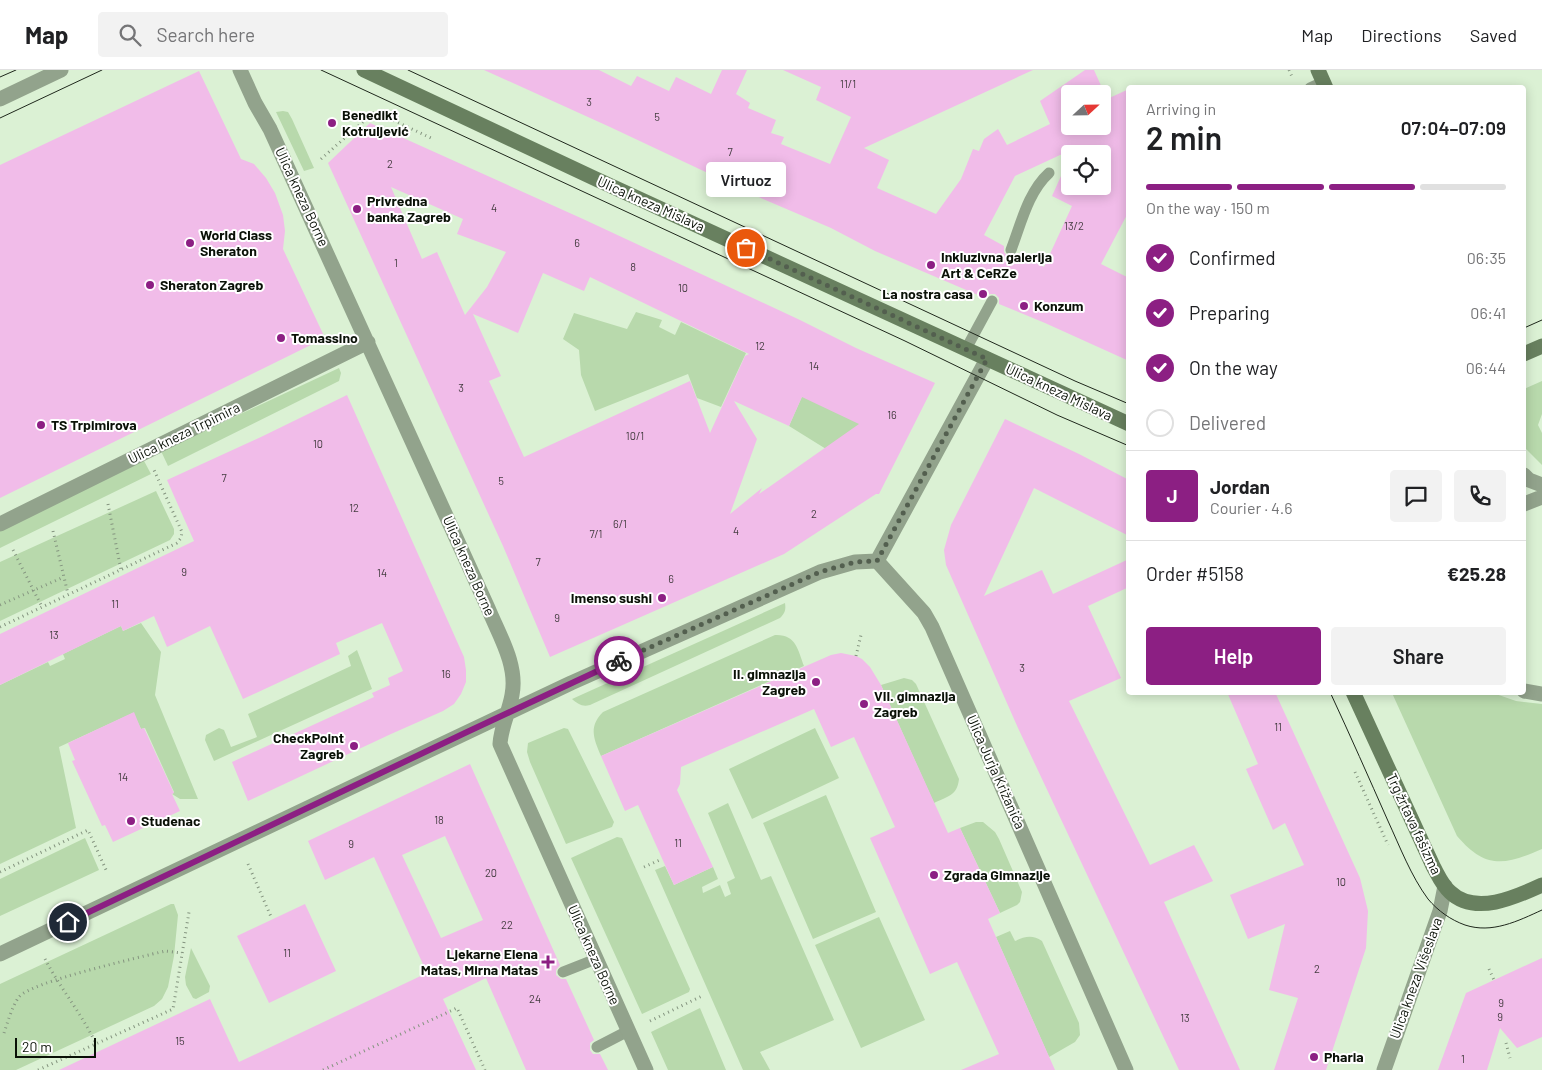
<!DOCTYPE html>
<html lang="en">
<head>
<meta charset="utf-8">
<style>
  body { margin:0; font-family:Barlow,sans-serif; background:#f2f2f2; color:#202124; height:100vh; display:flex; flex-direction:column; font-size:19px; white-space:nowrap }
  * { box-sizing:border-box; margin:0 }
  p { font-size:16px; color:#757577 }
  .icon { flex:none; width:28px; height:28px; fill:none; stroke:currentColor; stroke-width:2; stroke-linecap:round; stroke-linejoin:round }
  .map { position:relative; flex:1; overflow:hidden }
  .panel { position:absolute; left:1126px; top:15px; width:400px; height:610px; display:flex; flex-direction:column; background:#fff; border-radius:5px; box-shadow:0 2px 12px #0003 }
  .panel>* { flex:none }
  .needle { width:32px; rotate:68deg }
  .fabs { position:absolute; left:1061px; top:15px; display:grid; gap:10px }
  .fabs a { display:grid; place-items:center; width:50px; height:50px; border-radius:5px; background:#fff; box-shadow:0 2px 12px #0003; font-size:25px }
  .scale { position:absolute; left:15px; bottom:12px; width:81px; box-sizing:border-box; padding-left:5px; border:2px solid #0a1107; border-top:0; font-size:14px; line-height:18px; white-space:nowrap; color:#0a1107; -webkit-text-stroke:4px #fff; paint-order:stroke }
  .pin { position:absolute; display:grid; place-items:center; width:42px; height:42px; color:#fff; margin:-21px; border:2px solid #fff; border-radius:50%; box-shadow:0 1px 5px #0007 }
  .courier { position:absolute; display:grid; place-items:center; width:50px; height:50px; margin:-25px; border:4px solid #8c1f83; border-radius:50%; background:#fff; color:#222; box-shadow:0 1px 6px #0007 }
  .bubble { position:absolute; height:35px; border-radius:5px; background:#fff; box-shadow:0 2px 12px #0003; font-size:16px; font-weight:600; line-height:35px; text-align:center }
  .overview em { font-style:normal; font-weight:600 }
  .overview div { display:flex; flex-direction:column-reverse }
  .overview { display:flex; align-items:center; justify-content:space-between; height:85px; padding:0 20px }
  h1 { font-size:32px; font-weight:600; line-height:38px }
  .bar { display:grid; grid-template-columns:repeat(4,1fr); gap:8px 5px; align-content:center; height:60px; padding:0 20px }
  .bar i { height:6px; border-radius:4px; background:#e0e0e0 }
  .bar .on { background:#8c1f83 }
  .bar p { grid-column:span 4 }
  .line { display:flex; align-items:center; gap:12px; padding:0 20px; border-top:1px solid #e0e0e0 }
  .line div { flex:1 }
  .round { display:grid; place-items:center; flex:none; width:52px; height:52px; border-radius:5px; background:#f2f2f2 }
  ol { padding:0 20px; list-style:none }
  li { display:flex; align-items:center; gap:15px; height:55px }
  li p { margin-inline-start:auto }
  li .icon { padding:5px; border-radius:50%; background:#8c1f83; color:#fff; stroke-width:4 }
  li:last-child { color:#757577 }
  li i { width:28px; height:28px; border:2px solid #e0e0e0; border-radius:50% }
  .action { display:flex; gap:10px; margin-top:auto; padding:10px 20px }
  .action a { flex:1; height:58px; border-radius:5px; background:#8c1f83; color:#fff; font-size:20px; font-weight:600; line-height:58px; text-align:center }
  .action a+a { background:#f2f2f2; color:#202124 }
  header { display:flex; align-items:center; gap:30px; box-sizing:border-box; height:70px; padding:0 25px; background:#fff; border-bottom:1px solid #e0e0e0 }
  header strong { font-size:24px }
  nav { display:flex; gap:28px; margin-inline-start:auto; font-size:18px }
  .search { width:350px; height:45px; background:#f2f2f2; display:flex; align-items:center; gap:12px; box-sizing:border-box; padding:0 18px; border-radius:5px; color:#757577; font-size:19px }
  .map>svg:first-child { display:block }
  .green { fill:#b8d9ac }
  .building { fill:#f1bce9; fill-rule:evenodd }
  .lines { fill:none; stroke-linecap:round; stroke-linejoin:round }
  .path { stroke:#84947f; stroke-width:3; stroke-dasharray:1 4; stroke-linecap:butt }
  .service { stroke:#92a38c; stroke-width:11 }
  .pedestrian { stroke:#92a38c; stroke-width:15 }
  .minor { stroke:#92a38c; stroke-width:15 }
  .tertiary { stroke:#92a38c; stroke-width:15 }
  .secondary { stroke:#68805f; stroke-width:15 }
  .tram { stroke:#1f281c; stroke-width:1 }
  .done { stroke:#535f4f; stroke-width:5; stroke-dasharray:0 9 }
  .route { stroke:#8c1f83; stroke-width:6 }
  .poi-dot { fill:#8c1f83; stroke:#fff; stroke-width:2 }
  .labels { text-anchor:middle; stroke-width:4; stroke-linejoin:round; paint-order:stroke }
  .number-label { font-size:11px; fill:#443c40 }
  .poi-label { font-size:14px; font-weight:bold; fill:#0a1107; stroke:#fff; text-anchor:start }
  .street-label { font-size:14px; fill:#0a1107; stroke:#fff }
</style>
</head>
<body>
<header>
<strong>Map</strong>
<div class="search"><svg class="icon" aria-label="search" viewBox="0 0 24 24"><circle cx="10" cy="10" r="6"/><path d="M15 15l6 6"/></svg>Search here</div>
<nav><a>Map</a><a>Directions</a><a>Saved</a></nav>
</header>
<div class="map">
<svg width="1542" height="1000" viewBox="0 0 1542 1000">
  <rect width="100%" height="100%" fill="#dbf1d4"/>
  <path class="green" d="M283 41 288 42 292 49 314 98 304 101 276 42Z
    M636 242 662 250 659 257 675 265 681 252 746 283 721 337 697 328 688 304 595 341 581 305 579 280 563 269 574 243 627 259Z
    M339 298 341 303 339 311 168 396 161 381Z
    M1542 311V344L1538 355 1542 363V395L1524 377V319Z
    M807 315 866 342 847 392 789 356Z
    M143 389 151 404 0 478V461Z
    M156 421 174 459V464L170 470 0 551V492Z
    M785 533C786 540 785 543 780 548L590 635C582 637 578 634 572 629Z
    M141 553 161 582 155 625 198 729H180L172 724 174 722 145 658 141 659 133 643 59 677 76 758 0 794V615L48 592 50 596 65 589 63 584 121 556 123 561Z
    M775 565C796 564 798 580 804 596L601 686C594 669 588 657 603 642Z
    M357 580 372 619 214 691 205 670 206 665 219 658 224 660 231 677 257 667 248 644 351 596 348 586Z
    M904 608 912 610 916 614 959 709C957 726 948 726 934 733L881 615Z
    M1392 623H1493L1516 631 1542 634V779C1505 795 1486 800 1457 766Z
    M564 658 568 659 614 752 612 757 566 774 530 692 527 682 528 673Z
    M815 658 839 708 752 749 729 699Z
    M826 725 876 842 813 869 763 753Z
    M728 733 761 810 771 806 834 950 760 982 770 1000H743L655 800 665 796 674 815 713 797 718 809 702 817 703 823 720 815 725 827 731 824 727 812 735 808 708 743Z
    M976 752H983L995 762 999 769 1022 822 1020 832 1017 835 1000 843 960 758Z
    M617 767 622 768 690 919 689 922 642 944 571 788Z
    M85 768 99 800 0 846V809Z
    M171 834H174L178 845 174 886 168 917 162 929 154 936 16 1000H0V914Z
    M879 847 925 950 861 978 815 875Z
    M1010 861 1015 871C1024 867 1032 864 1042 871L1079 953 1080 965 1075 972 1049 987 996 867Z
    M191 878 210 916 209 922 196 929 193 928 186 915 185 907Z
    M700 938 726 1000H668L651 962Z"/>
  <path class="building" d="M484 0H599L631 16 637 6 669 21 676 7 711 24 722 0H747L736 24 750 33 748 38 776 50 771 63 784 67 781 74 830 94 851 47 816 30 821 17 783 0H1033L864 78 889 90 877 118 936 144 961 109 973 79 979 81 984 69 998 59 1007 75 1050 54 1040 31 1085 0H1094L1107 29 1129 19V141L1101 194 1129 208V291L1045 253 999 234V228L995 224H989L985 228 875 181 831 158 763 129 610 57ZM1070 24H1102V56H1070ZM1073 79 1071 84H1102V116H1070V86L1052 126 1072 136 1044 197 1018 183 1013 187H1008L1004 182V176L984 165 1015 106Z
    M199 1 241 89 254 94 266 108 275 123 283 145 285 161 283 179 325 268 0 428V95Z
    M370 53 583 149 800 250 856 278 935 313 879 424H876L784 484 550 587 503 476 328 93ZM391 117 463 149 457 164 506 182 487 217 465 245 437 182 422 189ZM543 203 584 221 590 207 749 284 745 286 710 363 690 311 524 387 489 311 501 306 473 244 518 263ZM802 327 859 354 759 424 762 418 730 444 757 369 734 331 789 356Z
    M347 325 464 587 466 600V612L461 624 454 634 443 641 391 664 248 731 232 692 374 627 372 623 390 615 388 608 403 601 382 553 336 573 340 584 243 629 210 556 167 577 154 546 123 561 121 556 0 615V564L194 471 167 410 263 366Z
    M1005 349 1079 384 1129 410V466L1034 418 984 526 1042 500 1053 524 1129 489V517L1088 536 1121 608 1069 631 1150 795 1194 775 1213 811 1164 832 1240 1000H1179L1018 658 946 495 944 480 951 455Z
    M841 583 856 586 862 589 870 597 881 615 948 763 960 758 1000 843 988 849 1055 1000H961L999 984 957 892 930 904 870 768 895 757 854 667 831 677 814 639 681 697 680 714 677 720 713 797 674 815 638 735 625 741 601 686 831 585Z
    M1227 622H1275L1360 808 1368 841 1366 878 1326 1000H1274L1298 928 1269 920 1285 854 1248 869 1230 825 1304 795 1285 753 1273 760 1246 699 1258 694Z
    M134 642 141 659 144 658 174 723 172 724 180 741 113 772 105 755 102 756 72 691 75 690 68 673Z
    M470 694 560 895 556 900V905L561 909H566L594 970 590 973V980L593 984H600L608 1000H526L486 908 443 929 476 1000H59L210 929 239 992 427 903 374 787 325 810 308 771ZM445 766 483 850 441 868 402 785Z
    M305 834 336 901 269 933 237 866Z
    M1542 888V967L1517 978 1500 958 1487 1000H1438L1466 923Z"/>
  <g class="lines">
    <path class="path" d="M1289 0 1293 9
      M380 44 431 68
      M321 89 374 42
      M108 434 121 500
      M53 461 68 524
      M13 480 42 537
      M0 535 64 507
      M0 557 177 473 181 468 182 462 154 400
      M856 586 861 565
      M1355 702 1388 775
      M248 794 272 849
      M644 797 662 789
      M0 802 88 760 107 802
      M45 889C60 918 82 944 96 974
      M1489 899 1494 910
      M650 951 702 926
      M4 963C7 954 13 934 19 927 30 912 141 887 165 881L182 883
      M1506 973 1510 988
      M38 1000 173 939 189 842
      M323 1000 457 938 485 1000"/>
    <path class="service" d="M1310 18 1323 12
      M1011 180C1021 154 1028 122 1049 103
      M966 279 992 231
      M563 902 596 889
      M597 977 628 961"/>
    <path class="pedestrian" d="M1524 405 1529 410 1542 415
      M1524 434 1542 427
      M1524 621 1542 624"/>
    <path class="minor" d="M240 0 255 33 270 59 488 538C499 565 518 595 512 625 509 642 501 657 500 674L646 1000
      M0 454 368 272
      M877 491 924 543 932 557 1126 1000
      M877 491 987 289
      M0 884 571 613 820 502 855 492 877 491
      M1384 1000 1440 841 1445 816"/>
    <path class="tertiary" d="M0 29 61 0"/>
    <path class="secondary" d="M364 0 598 110 1129 354
      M1318 0 1326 18
      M1524 284 1542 276
      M1353 622 1433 796C1438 805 1442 815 1450 822 1475 846 1516 827 1542 815"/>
    <path class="tram" d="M321 0 905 271 1057 345 1129 376
      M408 0 1075 311 1129 334
      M0 7 16 0
      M0 48 102 0
      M1524 258 1542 250
      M1330 622C1350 665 1369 708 1388 751 1400 777 1411 806 1428 829 1438 841 1451 850 1465 855 1492 864 1518 851 1542 840"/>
  </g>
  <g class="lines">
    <path class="done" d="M619 591 820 502 855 492 877 491 987 289 746 178"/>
    <path class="route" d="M68 852 467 662 619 591"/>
  </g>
  <g class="poi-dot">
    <circle cx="332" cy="53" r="5"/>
    <circle cx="357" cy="139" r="5"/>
    <circle cx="190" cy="173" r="5"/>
    <circle cx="931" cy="195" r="5"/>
    <circle cx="150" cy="215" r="5"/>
    <circle cx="983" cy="224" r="5"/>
    <circle cx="1024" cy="236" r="5"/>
    <circle cx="281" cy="268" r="5"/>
    <circle cx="41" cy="355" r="5"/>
    <circle cx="662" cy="528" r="5"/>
    <circle cx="816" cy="612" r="5"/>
    <circle cx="864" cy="634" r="5"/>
    <circle cx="354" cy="676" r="5"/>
    <circle cx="131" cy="751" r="5"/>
    <circle cx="934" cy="805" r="5"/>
    <path d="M545.5 884.5h5v5h5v5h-5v5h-5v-5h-5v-5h5z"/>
    <circle cx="1314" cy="987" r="5"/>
  </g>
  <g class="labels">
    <g class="number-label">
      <text x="848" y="18">11/1</text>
      <text x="589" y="36">3</text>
      <text x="657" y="51">5</text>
      <text x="730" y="86">7</text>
      <text x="390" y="98">2</text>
      <text x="494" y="142">4</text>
      <text x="1074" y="160">13/2</text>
      <text x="577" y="177">6</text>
      <text x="396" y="197">1</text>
      <text x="633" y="201">8</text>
      <text x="683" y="222">10</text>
      <text x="760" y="280">12</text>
      <text x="814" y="300">14</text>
      <text x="461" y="322">3</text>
      <text x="892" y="349">16</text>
      <text x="635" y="370">10/1</text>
      <text x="318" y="378">10</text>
      <text x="224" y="412">7</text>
      <text x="501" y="415">5</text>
      <text x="354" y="442">12</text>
      <text x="814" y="448">2</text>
      <text x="620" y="458">6/1</text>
      <text x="736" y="465">4</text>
      <text x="596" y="468">7/1</text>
      <text x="538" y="496">7</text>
      <text x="184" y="506">9</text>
      <text x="382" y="507">14</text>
      <text x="671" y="513">6</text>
      <text x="115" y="538">11</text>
      <text x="557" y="552">9</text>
      <text x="54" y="569">13</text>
      <text x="1022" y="602">3</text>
      <text x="446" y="608">16</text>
      <text x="1278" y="661">11</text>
      <text x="123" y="711">14</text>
      <text x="439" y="754">18</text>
      <text x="678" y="777">11</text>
      <text x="351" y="778">9</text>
      <text x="491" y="807">20</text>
      <text x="1341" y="816">10</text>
      <text x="507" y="859">22</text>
      <text x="287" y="887">11</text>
      <text x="1317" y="903">2</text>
      <text x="535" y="933">24</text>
      <text x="1501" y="937">9</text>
      <text x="1500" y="951">9</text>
      <text x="1185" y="952">13</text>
      <text x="180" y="975">15</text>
      <text x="1463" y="993">1</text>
    </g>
    <g class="poi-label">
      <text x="342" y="50">Benedikt<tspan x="342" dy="16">Kotruljević</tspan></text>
      <text x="367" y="136">Privredna<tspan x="367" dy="16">banka Zagreb</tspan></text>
      <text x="200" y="170">World Class<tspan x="200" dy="16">Sheraton</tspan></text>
      <text x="941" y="192">Inkluzivna galerija<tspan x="941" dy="16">Art &amp; CeRZe</tspan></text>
      <text x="160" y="220">Sheraton Zagreb</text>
      <text x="973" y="229" text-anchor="end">La nostra casa</text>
      <text x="1034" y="241">Konzum</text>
      <text x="291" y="273">Tomassino</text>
      <text x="51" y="360">TS Trpimirova</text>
      <text x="652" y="533" text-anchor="end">Imenso sushi</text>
      <text x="806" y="609" text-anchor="end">II. gimnazija<tspan x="806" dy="16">Zagreb</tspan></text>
      <text x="874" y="631">VII. gimnazija<tspan x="874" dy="16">Zagreb</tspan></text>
      <text x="344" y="673" text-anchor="end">CheckPoint<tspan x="344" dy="16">Zagreb</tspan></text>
      <text x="141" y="756">Studenac</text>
      <text x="944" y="810">Zgrada Gimnazije</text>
      <text x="538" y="889" text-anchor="end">Ljekarne Elena<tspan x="538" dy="16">Matas, Mirna Matas</tspan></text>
      <text x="1324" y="992">Pharia</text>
    </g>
    <g class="street-label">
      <text transform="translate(302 127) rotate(65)" y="5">Ulica kneza Borne</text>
      <text transform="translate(651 134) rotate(24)" y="5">Ulica kneza Mislava</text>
      <text transform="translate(1059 322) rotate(25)" y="5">Ulica kneza Mislava</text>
      <text transform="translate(184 363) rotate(-26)" y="5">Ulica kneza Trpimira</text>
      <text transform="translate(469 496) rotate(66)" y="5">Ulica kneza Borne</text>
      <text transform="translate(996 702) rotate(66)" y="5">Ulica Jurja Križanića</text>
      <text transform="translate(1414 754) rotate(65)" y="5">Trg žrtava fašizma</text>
      <text transform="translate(594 885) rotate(66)" y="5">Ulica kneza Borne</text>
      <text transform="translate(1416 908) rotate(-70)" y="5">Ulica kneza Višeslava</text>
    </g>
  </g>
</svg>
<div class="fabs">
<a><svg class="needle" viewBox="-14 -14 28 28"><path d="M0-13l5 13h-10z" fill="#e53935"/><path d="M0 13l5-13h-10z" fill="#757577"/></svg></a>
<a><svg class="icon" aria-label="locate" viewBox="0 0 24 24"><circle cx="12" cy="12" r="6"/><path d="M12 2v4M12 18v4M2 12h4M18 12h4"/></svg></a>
</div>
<div class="scale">20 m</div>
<div class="pin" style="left:746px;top:178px;background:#ea580c"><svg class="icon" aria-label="bag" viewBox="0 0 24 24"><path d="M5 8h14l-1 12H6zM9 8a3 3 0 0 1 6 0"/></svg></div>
<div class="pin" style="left:68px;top:852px;background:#1f2937"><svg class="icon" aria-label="home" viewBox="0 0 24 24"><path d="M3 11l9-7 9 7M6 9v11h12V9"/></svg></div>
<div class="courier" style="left:619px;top:591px"><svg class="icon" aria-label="bike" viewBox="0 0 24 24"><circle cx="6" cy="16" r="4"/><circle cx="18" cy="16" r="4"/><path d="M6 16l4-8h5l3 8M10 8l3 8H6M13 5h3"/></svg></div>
<div class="bubble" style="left:706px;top:92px;width:80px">Virtuoz</div>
<section class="panel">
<div class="overview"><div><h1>2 min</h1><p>Arriving in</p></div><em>07:04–07:09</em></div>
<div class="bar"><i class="on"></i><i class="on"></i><i class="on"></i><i></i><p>On the way · 150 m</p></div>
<ol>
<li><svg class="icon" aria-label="check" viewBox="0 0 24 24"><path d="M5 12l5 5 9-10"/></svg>Confirmed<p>06:35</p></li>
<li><svg class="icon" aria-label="check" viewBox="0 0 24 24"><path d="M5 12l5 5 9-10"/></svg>Preparing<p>06:41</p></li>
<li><svg class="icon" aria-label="check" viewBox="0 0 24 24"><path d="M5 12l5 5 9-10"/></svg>On the way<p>06:44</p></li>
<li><i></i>Delivered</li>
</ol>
<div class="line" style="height:90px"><b class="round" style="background:#8c1f83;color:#fff">J</b><div><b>Jordan</b><p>Courier · 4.6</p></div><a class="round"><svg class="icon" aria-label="chat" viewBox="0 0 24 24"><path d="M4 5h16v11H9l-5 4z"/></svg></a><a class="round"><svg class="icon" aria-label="phone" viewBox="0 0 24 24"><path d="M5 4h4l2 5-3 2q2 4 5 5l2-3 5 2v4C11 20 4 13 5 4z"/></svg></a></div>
<div class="line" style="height:65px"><div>Order #5158</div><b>€25.28</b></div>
<div class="action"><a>Help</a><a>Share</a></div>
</section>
</div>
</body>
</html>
